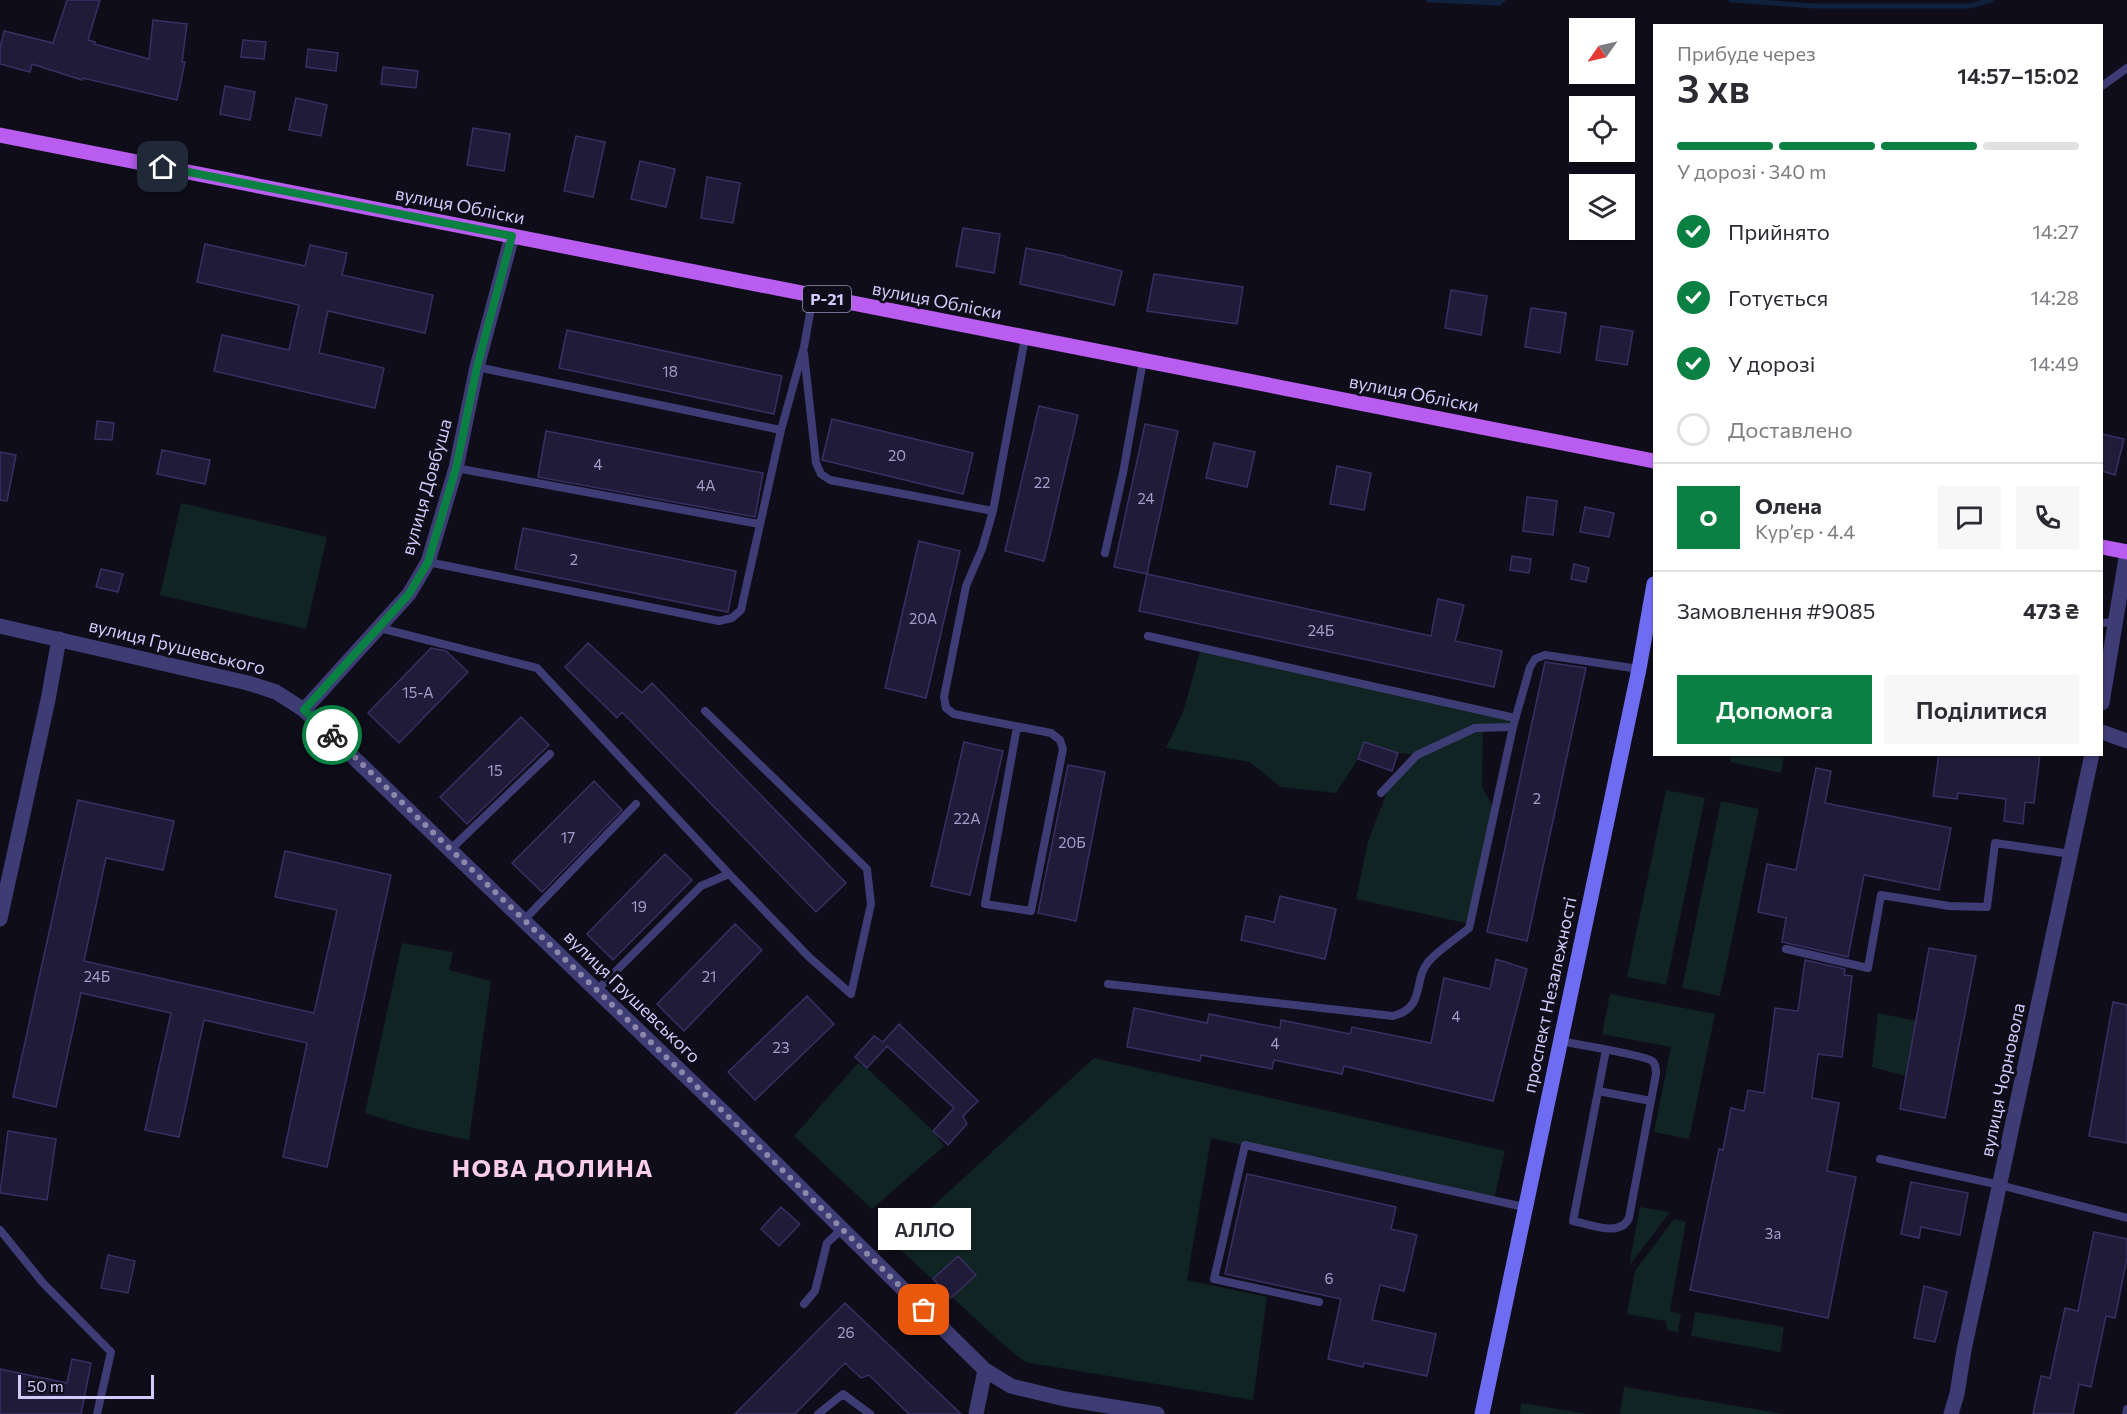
<!DOCTYPE html>
<html lang="uk">
<head>
<meta charset="utf-8">
<style>
  body { margin:0; font-family:Commissioner,sans-serif; background:#f7f7f7; color:#2b2b33; height:100vh; display:flex; flex-direction:column; font-size:22px; white-space:nowrap }
  * { box-sizing:border-box; margin:0 }
  p { font-size:20px; color:#7c7c81 }
  .icon { flex:none; width:33px; height:33px; fill:none; stroke:currentColor; stroke-width:2; stroke-linecap:round; stroke-linejoin:round }
  .map { position:relative; flex:1; overflow:hidden }
  .panel { position:absolute; left:1653px; top:24px; width:450px; height:732px; display:flex; flex-direction:column; background:#fff; border-radius:0px; box-shadow:0 2px 4px #0004 }
  .panel>* { flex:none }
  .needle { width:39px; rotate:236deg }
  .buttons { position:absolute; left:1569px; top:18px; display:grid; gap:12px }
  .buttons a { display:grid; place-items:center; width:66px; height:66px; border-radius:0px; background:#fff; box-shadow:0 2px 4px #0004; font-size:30px }
  .scale { position:absolute; left:18px; bottom:15px; width:136px; box-sizing:border-box; padding-left:6px; border:3px solid #d0cbfa; border-top:0; font-size:16px; line-height:21px; white-space:nowrap; color:#d0cbfa; -webkit-text-stroke:4px #0f0d1a; paint-order:stroke }
  .pin { position:absolute; display:grid; place-items:center; width:51px; height:51px; color:#fff; margin:-26px; border-radius:12px; box-shadow:0 3px 9px #0006 }
  .courier { position:absolute; display:grid; place-items:center; width:60px; height:60px; margin:-30px; border:4px solid #0b8043; border-radius:50%; background:#fff; color:#222; box-shadow:0 2px 8px #0007 }
  .bubble { position:absolute; height:42px; border-radius:0px; background:#fff; box-shadow:0 2px 4px #0004; font-size:20px; font-weight:600; line-height:42px; text-align:center }
  .overview em { font-style:normal; font-weight:600 }
  .overview div { display:flex; flex-direction:column-reverse }
  .overview { display:flex; align-items:center; justify-content:space-between; height:102px; padding:0 24px }
  h1 { font-size:39px; font-weight:600; line-height:45px }
  .bar { display:grid; grid-template-columns:repeat(4,1fr); gap:9px 6px; align-content:center; height:72px; padding:0 24px }
  .bar i { height:8px; border-radius:4px; background:#e1e1e2 }
  .bar .current { background:#0b8043 }
  .bar p { grid-column:span 4 }
  .line { display:flex; align-items:center; gap:15px; padding:0 24px; border-top:2px solid #e1e1e2 }
  .line div { flex:1 }
  .round { display:grid; place-items:center; flex:none; width:63px; height:63px; border-radius:0px; background:#f7f7f7 }
  ol { padding:0 24px; list-style:none }
  li { display:flex; align-items:center; gap:18px; height:66px }
  li p { margin-inline-start:auto }
  li .icon { padding:6px; border-radius:50%; background:#0b8043; color:#fff; stroke-width:4 }
  li:last-child { color:#7c7c81 }
  li i { width:33px; height:33px; border:3px solid #e1e1e2; border-radius:50% }
  .button { display:flex; gap:12px; margin-top:auto; padding:12px 24px }
  .button a { flex:1; height:69px; border-radius:0px; background:#0b8043; color:#fff; font-size:24px; font-weight:600; line-height:69px; text-align:center }
  .button a+a { background:#f7f7f7; color:#2b2b33 }
  .map>svg:first-child { display:block }
  .green { fill:#102423 }
  .lines { fill:none; stroke-linecap:round; stroke-linejoin:round }
  .stream { stroke:#0f213c; stroke-width:5 }
  .building { fill:#211b3a; stroke:#392f63; stroke-width:1.5 }
  .lane { stroke:#3e3c75; stroke-width:8 }
  .street { stroke:#3e3c75; stroke-width:15 }
  .secondary { stroke:#6e6cf1; stroke-width:15 }
  .primary { stroke:#b85def; stroke-width:15 }
  .done { stroke:#8c88ac; stroke-width:6; stroke-dasharray:0 10.8 }
  .route { stroke:#0b8043; stroke-width:8 }
  .labels { text-anchor:middle; stroke-width:6; stroke-linejoin:round; paint-order:stroke }
  .number-label { font-size:15px; fill:#a49fca }
  .shield { fill:#0f0d1a; stroke:#9692b7; stroke-width:1.5 }
  .shield-label { font-size:16px; font-weight:bold; fill:#d0cbfa }
  .street-label { font-size:18px; fill:#d0cbfa; stroke:#0f0d1a }
  .district-label { font-size:24px; font-weight:bold; letter-spacing:1.5px; fill:#facdea; stroke:#0f0d1a }
</style>
</head>
<body>
<div class="map">
<svg width="2127" height="1414" viewBox="0 0 2127 1414">
  <rect width="100%" height="100%" fill="#0f0d1a"/>
  <path class="green" d="M1428 0H1501L1499 3Z
    M181 503 327 537 306 629 160 595Z
    M1201 648 1515 718 1513 727 1483 728 1482 787 1495 810 1470 924 1356 899 1368 841 1389 787 1416 755 1398 753 1364 742 1358 759 1336 793 1281 787 1250 762 1166 748 1183 712Z
    M1731 755V754L1784 755 1781 773 1730 762Z
    M1666 790 1705 798 1666 985 1627 977Z
    M1721 801 1759 809 1720 996 1682 988Z
    M402 943 453 952 449 970 491 981 469 1140 413 1128 365 1113Z
    M1610 994 1715 1014 1689 1139 1654 1132 1671 1047 1602 1034Z
    M1878 1013 1916 1021 1906 1076 1872 1067Z
    M1094 1058 1505 1151 1494 1199 1211 1138 1187 1280 1267 1297 1253 1400 1025 1362 1005 1346 893 1243Z
    M858 1063 867 1068 933 1131 944 1146 872 1209 794 1136Z
    M1640 1207 1670 1212 1629 1266Z
    M1674 1219 1686 1222 1670 1311 1681 1314 1678 1332 1667 1330 1666 1321 1627 1314 1635 1271Z
    M1695 1312 1784 1327 1780 1352 1691 1336Z
    M1624 1387H1625L1784 1414H1620Z
    M1521 1403 1587 1414H1520Z"/>
  <g class="lines">
    <path class="stream" d="M1428 0 1499 3 1503 0
      M1731 0 1814 6H1970L1991 0"/>
  </g>
  <path class="building" d="M67 0H100L88 40 95 42 94 44 149 59 153 20 187 24 182 62H185L177 100 83 78 82 80 32 64 30 72 0 64V48L4 31 53 43Z
    M243 40 266 42 264 59 241 57Z
    M308 49 338 53 336 71 306 67Z
    M383 67 418 71 416 88 381 84Z
    M225 86 255 92 250 120 220 114Z
    M296 98 327 105 321 136 289 130Z
    M473 128 510 134 504 171 467 165Z
    M576 136 605 142 593 197 564 191Z
    M640 161 675 169 666 207 631 199Z
    M707 177 740 183 733 223 701 218Z
    M963 228 1000 234 994 273 956 266Z
    M205 244 305 266 310 245 347 253 342 275 433 295 425 333 328 311 319 353 384 368 375 408 214 371 222 335 289 350 299 305 197 282Z
    M1026 248 1065 256V257L1122 271 1114 305 1020 284Z
    M1154 274 1243 287 1237 324 1147 311Z
    M1451 290 1487 296 1481 335 1445 328Z
    M1531 308 1566 313 1560 353 1525 347Z
    M1601 326 1633 331 1627 365 1596 360Z
    M567 330 782 376 774 414 559 368Z
    M1039 406 1078 415 1044 561 1005 551Z
    M832 419 973 453 963 494 822 460Z
    M97 421 114 423 112 440 95 439Z
    M1145 424 1178 431 1147 574 1114 567Z
    M546 431 763 473 755 517 538 477Z
    M2102 434 2124 439 2115 475 2102 471Z
    M1214 443 1255 452 1247 487 1206 478Z
    M162 450 210 460 205 484 157 474Z
    M0 452 16 455 7 501 0 500Z
    M1337 466 1371 473 1364 510 1330 504Z
    M1527 497 1557 501 1553 535 1523 531Z
    M1585 507 1614 513 1609 537 1580 532Z
    M523 528 736 571 728 612 515 569Z
    M919 541 960 551 926 698 885 688Z
    M1512 556 1531 559 1529 573 1510 570Z
    M1574 564 1589 568 1586 582 1571 579Z
    M101 569 123 574 118 592 96 587Z
    M1147 574 1431 636 1438 599 1464 605 1455 641 1502 651 1494 687 1139 611Z
    M588 643 642 693 652 683 846 883 816 912 622 712 617 718 565 667Z
    M431 648 446 651 468 672 399 743 368 713Z
    M1545 662 1586 668 1527 941 1487 932Z
    M521 717 549 745 467 824 440 797Z
    M964 742 1003 751 970 895 931 886Z
    M1364 742 1398 753 1392 771 1358 759Z
    M1939 754H2040L2034 803 2025 802 2023 824 2004 821 2006 799 1958 793 1957 799 1933 796Z
    M1068 765 1105 772 1076 921 1038 913Z
    M1816 768 1831 771 1825 803 1951 828 1939 890 1864 875 1848 957 1782 942 1786 918 1758 912 1767 864 1796 870Z
    M594 781 622 810 542 892 512 863Z
    M78 800 174 821 163 870 106 858 84 961 314 1013 337 910 275 897 285 851 391 875 327 1167 283 1157 307 1043 204 1020 179 1137 145 1130 171 1013 81 993 56 1107 13 1097Z
    M665 854 692 880 613 960 587 934Z
    M1280 896 1336 909 1325 959 1241 940 1246 916 1274 922Z
    M735 924 762 950 684 1031 657 1004Z
    M1929 948 1976 956 1945 1118 1900 1109Z
    M1496 959 1527 969 1493 1101 1344 1066 1342 1074 1274 1060 1272 1069 1201 1055 1200 1061 1127 1047 1134 1008 1207 1023 1209 1014 1280 1028 1281 1020 1350 1034 1352 1027 1431 1043 1444 978 1490 989Z
    M1805 960 1845 969 1844 975 1852 976 1842 1057 1818 1054 1812 1098 1839 1103 1827 1171 1856 1177 1828 1318 1690 1290 1719 1149 1723 1150 1731 1108 1744 1111 1748 1090 1764 1093 1775 1008 1798 1011Z
    M807 996 834 1024 755 1100 728 1072Z
    M2113 1002 2127 1005V1143L2089 1136Z
    M899 1024 978 1101 963 1116 967 1124 948 1145 933 1131 954 1108 887 1046 867 1068 855 1057 874 1036 883 1042Z
    M8 1131 56 1139 47 1200 0 1193Z
    M1247 1174 1396 1207 1391 1229 1417 1235 1404 1291 1380 1285 1372 1320 1436 1334 1427 1376 1364 1363 1363 1367 1328 1359 1341 1299 1225 1274Z
    M1911 1182 1968 1193 1960 1235 1921 1227 1919 1238 1901 1234Z
    M781 1207 800 1224 779 1246 761 1229Z
    M2094 1232 2127 1239V1258L2115 1318 2106 1316 2091 1387 2079 1384 2073 1414H2033L2041 1376 2050 1378 2065 1308 2078 1311Z
    M108 1255 135 1261 128 1293 101 1288Z
    M958 1256 976 1275 951 1298 933 1279Z
    M1924 1286 1947 1292 1935 1342 1914 1338Z
    M845 1303 961 1414H909L869 1375 861 1378 845 1363 795 1414H735Z
    M72 1359 91 1363 81 1414H0V1369L67 1383Z"/>
  <g class="lines">
    <path class="lane" d="M2102 86 2127 68
      M804 353 816 463 821 474 830 480 993 511
      M477 367 781 430 804 347 813 296
      M456 468 759 524
      M1105 553 1123 473 1143 361
      M428 562 719 621 732 618 741 610 781 430
      M2102 623 2115 622
      M380 628 537 668 729 874 701 886 597 990
      M1148 636 1515 718
      M705 711 867 869 871 904 851 994 809 957 729 874
      M1017 727 985 904 1031 911 1063 749 1060 740 1051 733 954 714 946 708 944 697 966 586 982 549 993 511 1025 338
      M1381 793 1417 755 1475 728 1513 727
      M451 849 550 754
      M524 920 636 804
      M1786 949 1868 968 1881 895 1949 906 1987 907 1995 843 2071 854
      M1108 984 1393 1016C1427 1007 1412 980 1429 961 1440 949 1456 939 1469 928L1470 924 1513 727 1530 667 1535 659 1545 655 1639 669
      M1560 1041C1574 1044 1645 1055 1652 1061 1656 1064 1656 1069 1656 1074L1629 1218C1620 1238 1589 1224 1573 1221L1606 1050
      M1598 1091 1651 1101
      M1880 1159 2000 1185 2127 1218
      M0 1230 43 1283 111 1352 97 1414
      M1319 1302 1214 1279 1245 1145 1524 1207
      M804 1304 815 1291 827 1243 842 1229
      M818 1414 843 1394 870 1414
      M2126 1414 2127 1409"/>
    <path class="street" d="M0 626 248 683 276 692 304 710 740 1128 985 1370 1011 1386 1065 1399 1157 1414
      M2102 703 2127 552
      M304 710 409 594 428 562 456 468 477 367 512 236
      M2102 732 2127 741
      M0 919 48 700 59 639
      M976 1414 985 1370
      M1951 1414 1957 1394 1964 1350 2092 754"/>
    <path class="secondary" d="M1482 1414 1639 669 1654 584"/>
    <path class="primary" d="M0 135 1654 461
      M2102 547 2127 552"/>
  </g>
  <g class="lines">
    <path class="done" d="M332 735 740 1128 924 1310"/>
    <path class="route" d="M163 167 512 236 477 367 456 468 428 562 409 594 304 710 332 735"/>
  </g>
  <g class="labels">
    <g class="number-label">
      <text x="670" y="377">18</text>
      <text x="897" y="461">20</text>
      <text x="598" y="470">4</text>
      <text x="1042" y="488">22</text>
      <text x="706" y="491">4А</text>
      <text x="1146" y="504">24</text>
      <text x="574" y="565">2</text>
      <text x="923" y="624">20А</text>
      <text x="1321" y="636">24Б</text>
      <text x="418" y="698">15-А</text>
      <text x="495" y="776">15</text>
      <text x="1537" y="804">2</text>
      <text x="967" y="824">22А</text>
      <text x="568" y="843">17</text>
      <text x="1072" y="848">20Б</text>
      <text x="639" y="912">19</text>
      <text x="97" y="982">24Б</text>
      <text x="709" y="982">21</text>
      <text x="1456" y="1022">4</text>
      <text x="1275" y="1049">4</text>
      <text x="781" y="1053">23</text>
      <text x="1773" y="1239">3а</text>
      <text x="1329" y="1284">6</text>
      <text x="846" y="1338">26</text>
    </g>
    <rect class="shield" x="803" y="286" width="48" height="26" rx="4.5"/>
    <g class="shield-label">
      <text x="827" y="305">Р-21</text>
    </g>
    <g class="street-label">
      <text transform="translate(460 206) rotate(11)" y="6">вулиця Обліски</text>
      <text transform="translate(937 301) rotate(11)" y="6">вулиця Обліски</text>
      <text transform="translate(1414 394) rotate(11)" y="6">вулиця Обліски</text>
      <text transform="translate(427 487) rotate(-74)" y="6">вулиця Довбуша</text>
      <text transform="translate(177 647) rotate(14)" y="6">вулиця Грушевського</text>
      <text transform="translate(1550 995) rotate(-78)" y="6">проспект Незалежності</text>
      <text transform="translate(632 997) rotate(44)" y="6">вулиця Грушевського</text>
      <text transform="translate(2003 1080) rotate(-78)" y="6">вулиця Чорновола</text>
    </g>
    <g class="district-label">
      <text x="553" y="1177">НОВА ДОЛИНА</text>
    </g>
  </g>
</svg>
<div class="buttons">
<a><svg class="needle" viewBox="-14 -14 28 28"><path d="M0-13l5 13h-10z" fill="#e53935"/><path d="M0 13l5-13h-10z" fill="#7c7c81"/></svg></a>
<a><svg class="icon" aria-label="locate" viewBox="0 0 24 24"><circle cx="12" cy="12" r="6"/><path d="M12 2v4M12 18v4M2 12h4M18 12h4"/></svg></a>
<a><svg class="icon" aria-label="layers" viewBox="0 0 24 24"><path d="M12 4l9 5-9 5-9-5zM3 14l9 5 9-5"/></svg></a>
</div>
<div class="scale">50 m</div>
<div class="pin" style="left:924px;top:1310px;background:#ea580c"><svg class="icon" aria-label="bag" viewBox="0 0 24 24"><path d="M5 8h14l-1 12H6zM9 8a3 3 0 0 1 6 0"/></svg></div>
<div class="pin" style="left:163px;top:167px;background:#1f2937"><svg class="icon" aria-label="home" viewBox="0 0 24 24"><path d="M3 11l9-7 9 7M6 9v11h12V9"/></svg></div>
<div class="courier" style="left:332px;top:735px"><svg class="icon" aria-label="bike" viewBox="0 0 24 24"><circle cx="6" cy="16" r="4"/><circle cx="18" cy="16" r="4"/><path d="M6 16l4-8h5l3 8M10 8l3 8H6M13 5h3"/></svg></div>
<div class="bubble" style="left:878px;top:1208px;width:93px">АЛЛО</div>
<section class="panel">
<div class="overview"><div><h1>3 хв</h1><p>Прибуде через</p></div><em>14:57–15:02</em></div>
<div class="bar"><i class="current"></i><i class="current"></i><i class="current"></i><i></i><p>У дорозі · 340 m</p></div>
<ol>
<li><svg class="icon" aria-label="check" viewBox="0 0 24 24"><path d="M5 12l5 5 9-10"/></svg>Прийнято<p>14:27</p></li>
<li><svg class="icon" aria-label="check" viewBox="0 0 24 24"><path d="M5 12l5 5 9-10"/></svg>Готується<p>14:28</p></li>
<li><svg class="icon" aria-label="check" viewBox="0 0 24 24"><path d="M5 12l5 5 9-10"/></svg>У дорозі<p>14:49</p></li>
<li><i></i>Доставлено</li>
</ol>
<div class="line" style="height:108px"><b class="round" style="background:#0b8043;color:#fff">О</b><div><b>Олена</b><p>Кур’єр · 4.4</p></div><a class="round"><svg class="icon" aria-label="chat" viewBox="0 0 24 24"><path d="M4 5h16v11H9l-5 4z"/></svg></a><a class="round"><svg class="icon" aria-label="phone" viewBox="0 0 24 24"><path d="M5 4h4l2 5-3 2q2 4 5 5l2-3 5 2v4C11 20 4 13 5 4z"/></svg></a></div>
<div class="line" style="height:78px"><div>Замовлення #9085</div><b>473 ₴</b></div>
<div class="button"><a>Допомога</a><a>Поділитися</a></div>
</section>
</div>
</body>
</html>
